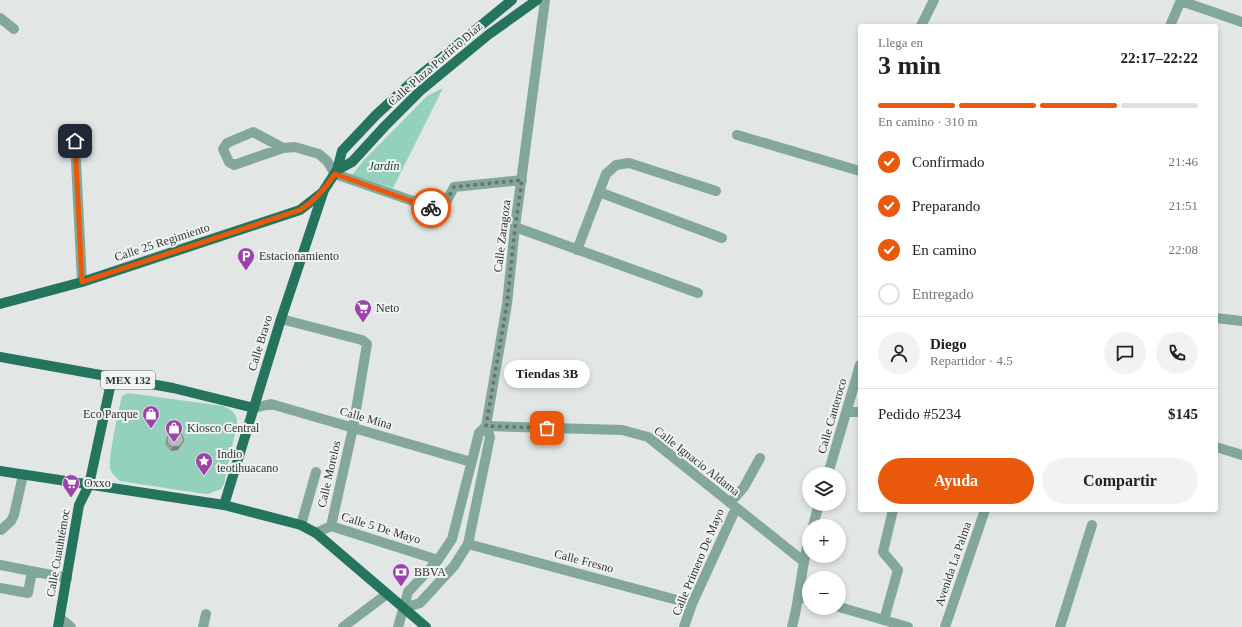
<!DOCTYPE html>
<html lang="es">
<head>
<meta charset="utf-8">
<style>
  body { margin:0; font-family:"Times New Roman",serif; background:#f2f2f2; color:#202124; height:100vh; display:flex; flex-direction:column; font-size:15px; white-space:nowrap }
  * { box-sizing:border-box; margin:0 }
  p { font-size:13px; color:#757577 }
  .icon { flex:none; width:22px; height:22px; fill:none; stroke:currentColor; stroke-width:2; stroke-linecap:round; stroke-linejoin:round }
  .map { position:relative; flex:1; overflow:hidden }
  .panel { position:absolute; left:858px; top:24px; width:360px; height:488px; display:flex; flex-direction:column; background:#fff; border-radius:4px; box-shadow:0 2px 6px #0003 }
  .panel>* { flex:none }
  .tools { position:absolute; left:802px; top:467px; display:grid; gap:8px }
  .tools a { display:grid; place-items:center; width:44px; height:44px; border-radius:50%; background:#fff; box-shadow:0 2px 6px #0003; font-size:20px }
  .pin { position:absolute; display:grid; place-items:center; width:34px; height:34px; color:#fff; margin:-17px; border-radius:8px; box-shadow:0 2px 6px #0006 }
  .courier { position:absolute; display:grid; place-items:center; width:40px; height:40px; margin:-20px; border:3px solid #ea580c; border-radius:50%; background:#fff; color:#222; box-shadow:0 1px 5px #0007 }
  .bubble { position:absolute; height:28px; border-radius:14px; background:#fff; box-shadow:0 2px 6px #0003; font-size:13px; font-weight:800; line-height:28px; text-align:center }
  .headline em { font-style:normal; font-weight:800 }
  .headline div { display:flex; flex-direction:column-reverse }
  .headline { display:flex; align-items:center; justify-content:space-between; height:68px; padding:0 20px }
  h1 { font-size:26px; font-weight:800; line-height:30px }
  .bar { display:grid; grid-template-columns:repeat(4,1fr); gap:6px 4px; align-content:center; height:48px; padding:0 20px }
  .bar i { height:5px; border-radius:3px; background:#e0e0e0 }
  .bar .on { background:#ea580c }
  .bar p { grid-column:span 4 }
  .line { display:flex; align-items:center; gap:10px; padding:0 20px; border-top:1px solid #e0e0e0 }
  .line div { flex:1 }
  .round { display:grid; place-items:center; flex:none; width:42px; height:42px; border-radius:21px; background:#f2f2f2 }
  ol { padding:0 20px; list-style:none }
  li { display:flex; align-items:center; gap:12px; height:44px }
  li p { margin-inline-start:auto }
  li .icon { padding:4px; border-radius:50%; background:#ea580c; color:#fff; stroke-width:4 }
  li:last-child { color:#757577 }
  li i { width:22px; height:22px; border:2px solid #e0e0e0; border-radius:50% }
  .action { display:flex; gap:8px; margin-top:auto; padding:8px 20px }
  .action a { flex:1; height:46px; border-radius:24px; background:#ea580c; color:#fff; font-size:16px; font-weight:800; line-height:46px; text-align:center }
  .action a+a { background:#f2f2f2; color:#202124 }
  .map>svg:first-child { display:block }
  .green { fill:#94d1bc }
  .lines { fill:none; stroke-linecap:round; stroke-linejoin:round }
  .minor { stroke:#83a89b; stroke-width:10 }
  .major { stroke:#25745e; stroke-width:10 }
  .wall { fill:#9a9d9c }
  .shaded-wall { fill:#7d807f }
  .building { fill:#b3b7b5; stroke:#7d807f }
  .done { stroke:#6e7170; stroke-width:4; stroke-dasharray:0 7.2 }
  .route { stroke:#ea580c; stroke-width:5 }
  .labels { text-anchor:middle; stroke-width:4; stroke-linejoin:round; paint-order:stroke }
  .shield { fill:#eff3f2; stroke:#696c6b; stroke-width:1 }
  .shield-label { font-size:11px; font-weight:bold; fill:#303231 }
  .street-label { font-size:12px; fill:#303231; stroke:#eff3f2 }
  .park-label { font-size:12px; font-style:italic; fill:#103a2e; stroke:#eff3f2 }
  .poi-label { font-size:12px; fill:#303231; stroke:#eff3f2; text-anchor:start }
</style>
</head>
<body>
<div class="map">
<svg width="1242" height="627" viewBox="0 0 1242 627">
  <rect width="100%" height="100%" fill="#e2e6e4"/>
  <path class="green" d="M443 88 393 188 352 175 364 160 427 96Z
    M128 393 223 406C232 410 238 414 237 424L224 484 221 489 208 494 198 493 120 481C116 477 112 474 110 469 108 458 119 409 122 396Z"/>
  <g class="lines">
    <path class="minor" d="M1181 1 1242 22
      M0 18 14 29
      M921 26 934 0
      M1170 26 1181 0
      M737 135 860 171
      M75 141 82 282
      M283 148 234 165 229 162 223 149 227 143 253 132 283 148 295 147 319 154 327 161 335 174 436 209 443 208 454 187 522 180
      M599 192 722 238
      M515 227 698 293
      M577 250 606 174 616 165 629 163 716 191
      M1216 318 1242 321
      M281 319 362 340 367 344 353 428 331 526
      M254 408 271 404 471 462
      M847 412H860
      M486 426 622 430 648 437 803 561
      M1216 447 1242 455
      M828 474 860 365
      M730 503 744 487 760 458
      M301 525 316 472
      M813 526 819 504
      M1 530 11 521 14 515 23 475
      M316 533 331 526 438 560
      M468 544 692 604
      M0 565 67 578
      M0 588 28 593 32 571
      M798 596 809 599
      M839 607 908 627
      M404 608 420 603 454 566 468 544 490 437 486 426 507 304 515 227 545 0
      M60 618 71 627
      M884 620 898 570 883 552 893 510
      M203 627 206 614
      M343 627 387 594
      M398 627 408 592 438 560 452 539 479 433 486 426
      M684 627 692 604 736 508
      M792 627C800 598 801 568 809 539
      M945 627 985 510
      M1060 627 1092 525"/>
    <path class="major" d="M337 170 352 162 385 126 420 91 488 35 537 0
      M0 304 82 282 300 210 323 192
      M0 357 173 388 254 408
      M0 471 224 505 301 525 316 533 426 627
      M224 505 281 319 324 190 337 170 342 151 376 115 413 81 512 0
      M58 627 79 505 89 485 112 378"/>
  </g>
  <path class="wall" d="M167 438 184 440 182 444 178 450 171 451 166 446 165 442Z"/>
  <path class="shaded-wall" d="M184 440 182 444 178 450 171 451 172 447Z"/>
  <path class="building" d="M178 431 181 433 184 440 180 446 172 447 167 442V438L171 432Z"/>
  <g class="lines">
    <path class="done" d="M431 208 436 210 443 208 454 187 522 180 515 228 507 304 486 426 547 428"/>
    <path class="route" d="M75 141 82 282 300 210C315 201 325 189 335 174L431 208"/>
  </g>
  <defs>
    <g id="parking-pin" transform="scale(0.9)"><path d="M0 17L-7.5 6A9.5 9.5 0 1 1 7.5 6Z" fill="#9c42ad" stroke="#eff3f2"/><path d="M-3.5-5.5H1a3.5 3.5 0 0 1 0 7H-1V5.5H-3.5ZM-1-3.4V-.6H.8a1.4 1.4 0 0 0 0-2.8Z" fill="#fff"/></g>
    <g id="supermarket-pin" transform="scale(0.9)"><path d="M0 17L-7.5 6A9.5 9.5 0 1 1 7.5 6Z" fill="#9c42ad" stroke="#eff3f2"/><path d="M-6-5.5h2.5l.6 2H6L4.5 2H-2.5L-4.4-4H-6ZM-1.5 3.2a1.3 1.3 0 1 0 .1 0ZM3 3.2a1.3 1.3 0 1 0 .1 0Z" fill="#fff"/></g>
    <g id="shop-pin" transform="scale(0.9)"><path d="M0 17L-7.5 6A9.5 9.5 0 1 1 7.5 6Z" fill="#9c42ad" stroke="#eff3f2"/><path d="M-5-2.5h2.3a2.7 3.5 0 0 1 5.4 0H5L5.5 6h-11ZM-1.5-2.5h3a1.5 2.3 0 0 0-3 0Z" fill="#fff"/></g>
    <g id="sight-pin" transform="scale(0.9)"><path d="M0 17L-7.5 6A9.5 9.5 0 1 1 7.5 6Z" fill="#9c42ad" stroke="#eff3f2"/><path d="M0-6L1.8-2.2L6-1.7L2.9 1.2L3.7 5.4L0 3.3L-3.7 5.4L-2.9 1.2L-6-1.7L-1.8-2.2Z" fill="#fff"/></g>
    <g id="bank-pin" transform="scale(0.9)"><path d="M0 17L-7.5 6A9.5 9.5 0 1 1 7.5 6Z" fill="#9c42ad" stroke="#eff3f2"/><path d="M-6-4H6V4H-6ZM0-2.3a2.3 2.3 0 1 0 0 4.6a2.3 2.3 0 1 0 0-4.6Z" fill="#fff"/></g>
  </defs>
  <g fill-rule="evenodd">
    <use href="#parking-pin" x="246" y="256"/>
    <use href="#supermarket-pin" x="363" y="308"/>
    <use href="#shop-pin" x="151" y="414"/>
    <use href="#shop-pin" x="174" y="428"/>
    <use href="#sight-pin" x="204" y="461"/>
    <use href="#supermarket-pin" x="71" y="483"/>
    <use href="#bank-pin" x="401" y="572"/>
  </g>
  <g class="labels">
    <rect class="shield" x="101" y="371" width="54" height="18" rx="3"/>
    <g class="shield-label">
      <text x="128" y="384">MEX 132</text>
    </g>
    <g class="street-label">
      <text transform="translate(435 64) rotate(-41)" y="4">Calle Plaza Porfirio Díaz</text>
      <text transform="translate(502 236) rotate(-83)" y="4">Calle Zaragoza</text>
      <text transform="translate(162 242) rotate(-18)" y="4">Calle 25 Regimiento</text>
      <text transform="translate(260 343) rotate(-73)" y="4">Calle Bravo</text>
      <text transform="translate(832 416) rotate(-74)" y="4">Calle Canteroco</text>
      <text transform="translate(366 418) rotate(16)" y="4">Calle Mina</text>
      <text transform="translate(697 461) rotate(38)" y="4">Calle Ignacio Aldama</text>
      <text transform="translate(329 474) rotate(-77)" y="4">Calle Morelos</text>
      <text transform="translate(381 528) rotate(17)" y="4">Calle 5 De Mayo</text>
      <text transform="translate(58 553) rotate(-80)" y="4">Calle Cuauhtémoc</text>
      <text transform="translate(584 561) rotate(15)" y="4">Calle Fresno</text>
      <text transform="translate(698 562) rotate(-67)" y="4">Calle Primero De Mayo</text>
      <text transform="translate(953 564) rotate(-71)" y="4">Avenida La Palma</text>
    </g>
    <g class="park-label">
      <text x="384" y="170">Jardín</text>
    </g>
    <g class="poi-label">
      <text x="259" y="260">Estacionamiento</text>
      <text x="376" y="312">Neto</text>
      <text x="138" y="418" text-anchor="end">Eco Parque</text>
      <text x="187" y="432">Kiosco Central</text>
      <text x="217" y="458">Indio<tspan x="217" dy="14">teotihuacano</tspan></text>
      <text x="84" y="487">Oxxo</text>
      <text x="414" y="576">BBVA</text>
    </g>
  </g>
</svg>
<div class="tools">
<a><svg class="icon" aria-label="layers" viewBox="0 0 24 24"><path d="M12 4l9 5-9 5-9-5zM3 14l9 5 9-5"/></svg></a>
<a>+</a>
<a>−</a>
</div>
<div class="pin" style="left:547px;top:428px;background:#ea580c"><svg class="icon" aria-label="bag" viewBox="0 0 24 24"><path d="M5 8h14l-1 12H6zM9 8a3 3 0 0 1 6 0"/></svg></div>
<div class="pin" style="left:75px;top:141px;background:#1f2937"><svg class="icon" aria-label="home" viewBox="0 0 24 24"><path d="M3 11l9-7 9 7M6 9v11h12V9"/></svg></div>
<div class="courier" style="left:431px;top:208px"><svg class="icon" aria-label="bike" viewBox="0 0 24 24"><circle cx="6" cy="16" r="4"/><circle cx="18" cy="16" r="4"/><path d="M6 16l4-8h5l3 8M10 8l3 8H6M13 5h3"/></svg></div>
<div class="bubble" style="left:504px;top:360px;width:86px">Tiendas 3B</div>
<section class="panel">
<div class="headline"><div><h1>3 min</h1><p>Llega en</p></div><em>22:17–22:22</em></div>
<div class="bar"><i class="on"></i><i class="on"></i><i class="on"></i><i></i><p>En camino · 310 m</p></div>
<ol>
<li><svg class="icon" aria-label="check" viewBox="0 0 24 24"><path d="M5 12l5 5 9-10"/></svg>Confirmado<p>21:46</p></li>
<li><svg class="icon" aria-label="check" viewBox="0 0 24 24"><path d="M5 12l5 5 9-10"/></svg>Preparando<p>21:51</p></li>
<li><svg class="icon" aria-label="check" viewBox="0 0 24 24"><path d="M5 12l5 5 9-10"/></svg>En camino<p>22:08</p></li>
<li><i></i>Entregado</li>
</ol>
<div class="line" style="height:72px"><a class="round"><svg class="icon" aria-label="person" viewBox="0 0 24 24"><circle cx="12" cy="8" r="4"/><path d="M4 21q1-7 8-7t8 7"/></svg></a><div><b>Diego</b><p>Repartidor · 4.5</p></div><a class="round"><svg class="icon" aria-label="chat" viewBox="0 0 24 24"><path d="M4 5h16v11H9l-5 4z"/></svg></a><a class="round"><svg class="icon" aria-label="phone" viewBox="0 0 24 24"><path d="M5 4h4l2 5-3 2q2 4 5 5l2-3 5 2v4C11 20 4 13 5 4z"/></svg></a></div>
<div class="line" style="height:52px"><div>Pedido #5234</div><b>$145</b></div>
<div class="action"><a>Ayuda</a><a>Compartir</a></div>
</section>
</div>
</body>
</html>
